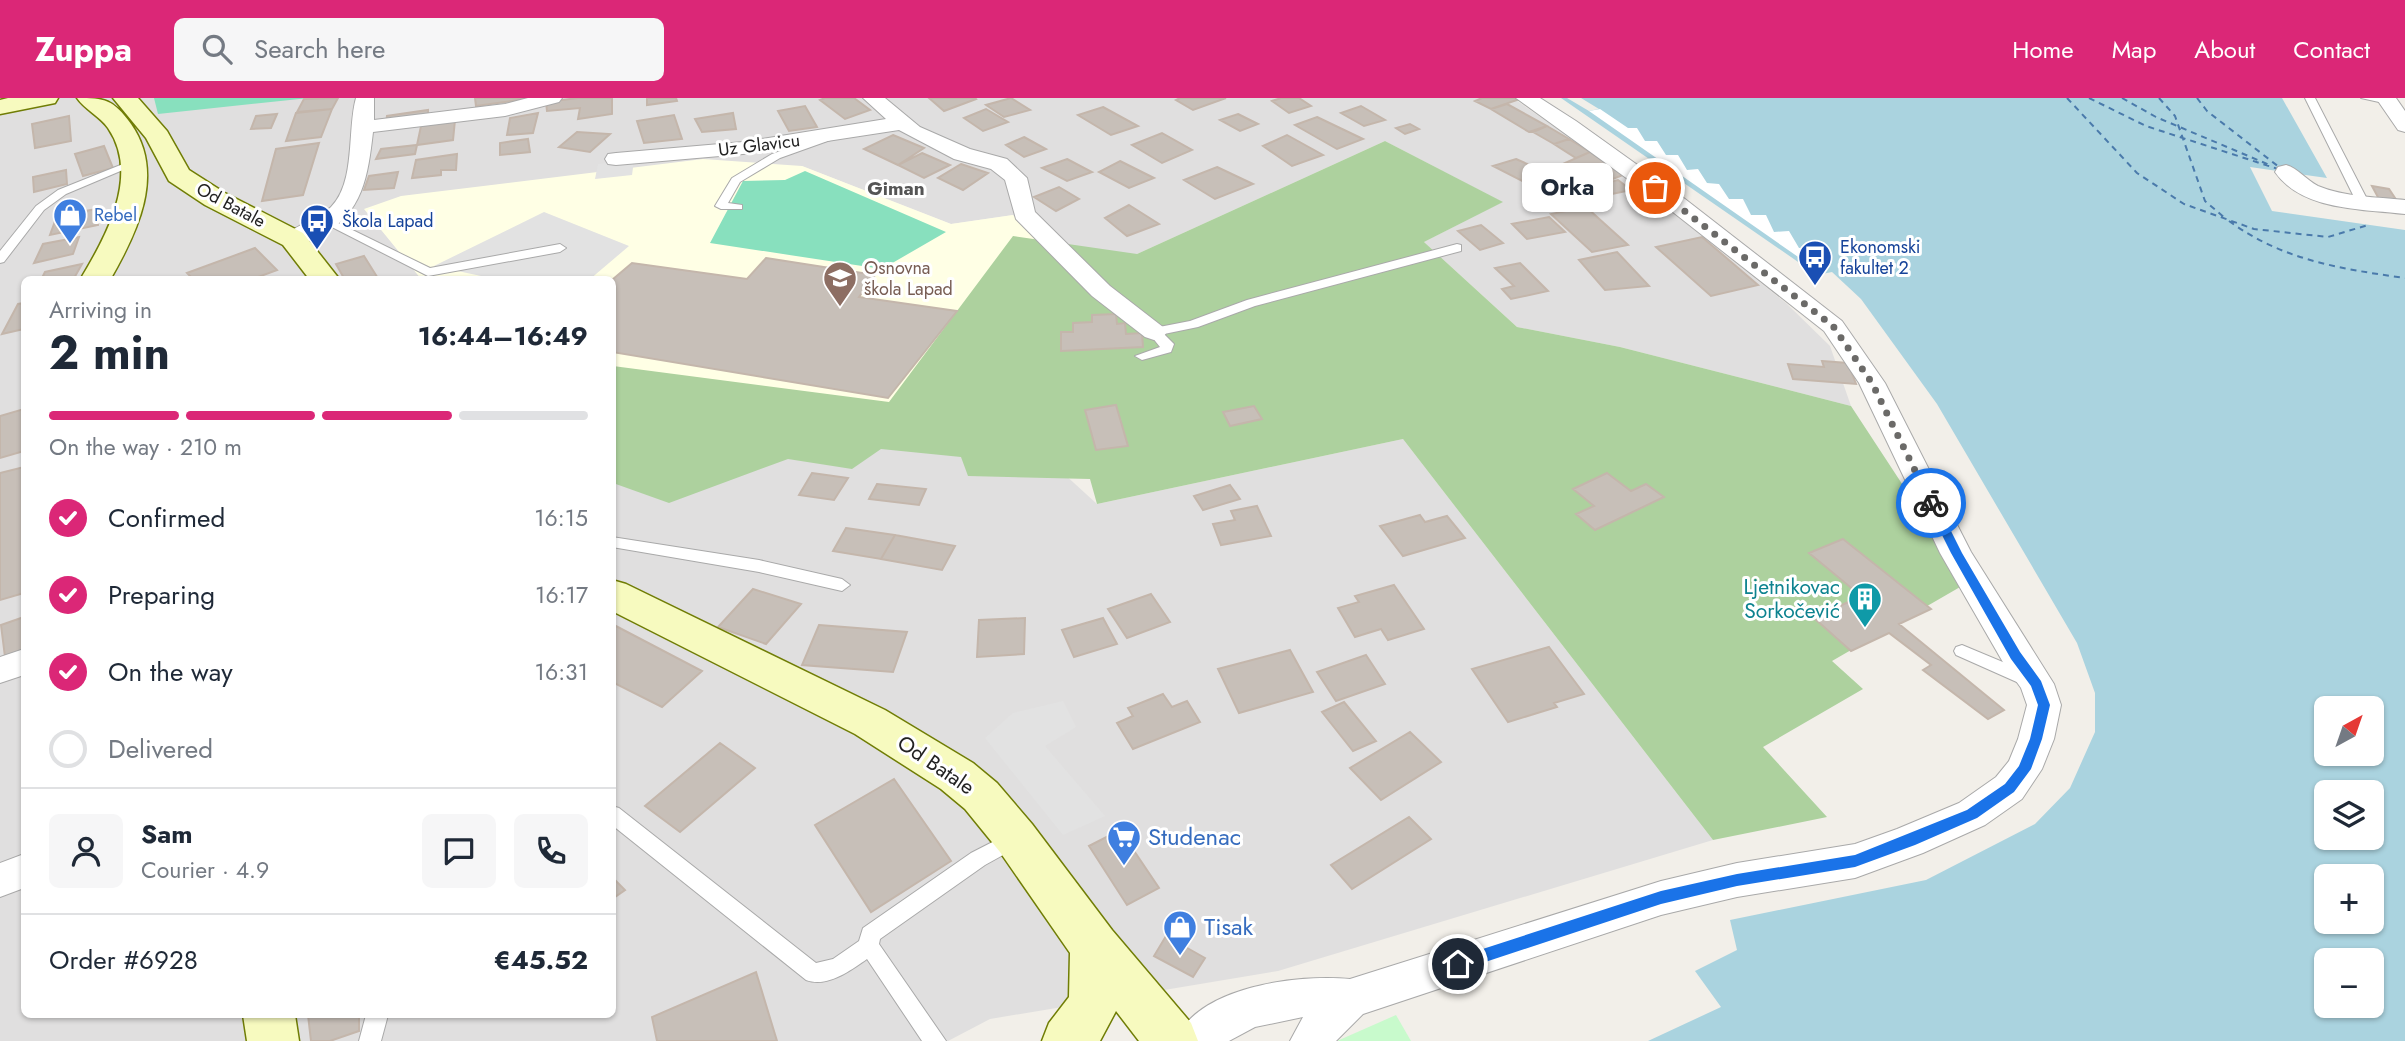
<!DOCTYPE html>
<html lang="en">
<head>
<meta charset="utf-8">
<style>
  body { margin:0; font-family:Jost,sans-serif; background:#f6f6f7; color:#1f2937; height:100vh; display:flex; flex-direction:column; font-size:26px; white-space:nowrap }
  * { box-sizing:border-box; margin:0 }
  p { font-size:23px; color:#747a83 }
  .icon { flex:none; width:38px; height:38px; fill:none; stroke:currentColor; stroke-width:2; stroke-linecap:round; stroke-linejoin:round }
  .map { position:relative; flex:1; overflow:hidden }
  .sheet { position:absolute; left:21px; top:178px; width:595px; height:742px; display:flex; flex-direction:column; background:#fff; border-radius:10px; box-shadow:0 2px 5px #0004 }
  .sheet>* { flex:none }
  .needle { width:46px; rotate:40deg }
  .buttons { position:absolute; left:2314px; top:598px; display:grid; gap:14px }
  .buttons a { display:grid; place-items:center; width:70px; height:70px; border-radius:10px; background:#fff; box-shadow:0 2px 5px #0004; font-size:35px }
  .pin { position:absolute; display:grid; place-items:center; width:60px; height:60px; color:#fff; margin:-30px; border:4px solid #fff; border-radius:50%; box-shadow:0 2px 7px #0007 }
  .courier { position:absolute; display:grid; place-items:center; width:70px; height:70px; margin:-35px; border:5px solid #1a73e8; border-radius:50%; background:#fff; color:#222; box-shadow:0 2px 9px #0007 }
  .bubble { position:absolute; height:49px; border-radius:10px; background:#fff; box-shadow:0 2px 5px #0004; font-size:23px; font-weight:700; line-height:49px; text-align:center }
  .overview em { font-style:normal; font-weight:700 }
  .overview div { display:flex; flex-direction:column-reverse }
  .overview { display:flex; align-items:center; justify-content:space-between; height:119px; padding:0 28px }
  h1 { font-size:46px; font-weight:700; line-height:52px }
  .bar { display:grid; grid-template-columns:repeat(4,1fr); gap:10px 7px; align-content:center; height:84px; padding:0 28px }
  .bar i { height:9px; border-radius:5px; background:#e0e1e3 }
  .bar .current { background:#db2777 }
  .bar p { grid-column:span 4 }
  .line { display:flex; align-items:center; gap:18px; padding:0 28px; border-top:2px solid #e0e1e3 }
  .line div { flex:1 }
  .round { display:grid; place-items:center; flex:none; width:74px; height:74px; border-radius:10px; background:#f6f6f7 }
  ol { padding:0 28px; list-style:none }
  li { display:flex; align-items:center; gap:21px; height:77px }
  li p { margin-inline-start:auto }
  li .icon { padding:7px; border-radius:50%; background:#db2777; color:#fff; stroke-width:4 }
  li:last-child { color:#747a83 }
  li i { width:38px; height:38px; border:4px solid #e0e1e3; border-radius:50% }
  header { display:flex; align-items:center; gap:42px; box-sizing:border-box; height:98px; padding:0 35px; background:#db2777; color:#fff }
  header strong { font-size:33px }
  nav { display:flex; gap:38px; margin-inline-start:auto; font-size:24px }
  .search { width:490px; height:63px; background:#f6f6f7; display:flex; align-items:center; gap:18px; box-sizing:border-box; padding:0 24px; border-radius:10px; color:#747a83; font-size:26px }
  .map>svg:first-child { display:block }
  .residential { fill:#e0dfdf }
  .education { fill:#ffffe5 }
  .forest { fill:#add19e }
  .park { fill:#c8facc }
  .pitch { fill:#88e0be }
  .parking { fill:#e2e2e2 }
  .water { fill:#aad3df; fill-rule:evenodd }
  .pier { fill:#fff }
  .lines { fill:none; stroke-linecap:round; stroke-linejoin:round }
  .ferry { stroke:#4a7aab; stroke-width:2; stroke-dasharray:6 5; stroke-linecap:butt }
  .building { fill:#c7bfb8; stroke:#c4b6ab; stroke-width:2 }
  .lane-casing { stroke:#a9a9a9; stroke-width:2 }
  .street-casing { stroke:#a9a9a9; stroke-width:2 }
  .secondary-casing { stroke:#707d05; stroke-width:3 }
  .lane { fill:#fff; fill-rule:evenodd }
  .street { fill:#fff; fill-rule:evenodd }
  .secondary { fill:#f7fabf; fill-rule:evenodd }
  .route { fill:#1a73e8 }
  .done { stroke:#6b6a68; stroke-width:7; stroke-dasharray:0 12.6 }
  .labels { text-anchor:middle; stroke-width:6; stroke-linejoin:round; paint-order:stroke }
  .far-street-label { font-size:18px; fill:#222; stroke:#fff }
  .far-shop-label { font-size:18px; fill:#366cbe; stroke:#fff; text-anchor:start }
  .far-transit-label { font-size:18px; fill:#164399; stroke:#fff; text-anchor:start }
  .far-education-label { font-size:18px; fill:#785e54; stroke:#fff; text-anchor:start }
  .far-neighbourhood-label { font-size:19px; font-weight:bold; fill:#555; stroke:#fff }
  .culture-label { font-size:21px; fill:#0d838f; stroke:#fff; text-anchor:end }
  .street-label { font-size:21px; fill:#222; stroke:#fff }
  .near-shop-label { font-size:24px; fill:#366cbe; stroke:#fff; text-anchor:start }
</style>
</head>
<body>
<header>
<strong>Zuppa</strong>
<div class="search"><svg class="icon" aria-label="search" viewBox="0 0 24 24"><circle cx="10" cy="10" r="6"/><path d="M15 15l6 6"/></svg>Search here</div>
<nav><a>Home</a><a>Map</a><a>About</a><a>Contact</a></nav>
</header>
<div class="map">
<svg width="2405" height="943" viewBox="0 0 2405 943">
  <rect width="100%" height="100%" fill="#f2efe9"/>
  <path class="residential" d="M0 0H1513L1635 85 1786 205 1830 248 1851 308 1620 249 1517 229 1424 144 1502 104 1385 43 1137 156 1054 160 1013 117 951 126 802 68 365 111 422 182H24V917H612L613 356 852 347 1051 364 1097 406 1403 341 1713 742 1278 873 990 921 948 943H0Z"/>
  <path class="education" d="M703 61 802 68 951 126 1013 117 1088 194 852 347 613 356 612 182H422L364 111 401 98Z"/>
  <path class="forest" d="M1385 43 1503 104 1424 144 1517 229 1620 249 1851 308 1967 485 1832 563 1863 591 1763 649 1827 719 1713 742 1403 341 1097 406 1090 381 968 378 961 359 881 351 852 371 788 361 669 405 613 385V268L889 304 1013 138 1137 156Z"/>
  <path class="park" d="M1396 917 1411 943H1337Z"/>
  <path class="pitch" d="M154 0H309L158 16Z
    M805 73 946 134 882 171 710 145 743 83 785 82Z"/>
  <path class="parking" d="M634 62 632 77 595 81 598 66Z
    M544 114 629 148 589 182H500L434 168Z
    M1063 603 1076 629 1045 648 1105 718 1063 737 985 640 1013 615Z"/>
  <path class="water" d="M1561 0H1567L1589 13 1599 11 1581 0H2282L2327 80 2250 69 2272 113 2405 132V943H1648L1721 909 1695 873 1737 852 1730 822 1926 782 2035 726 2070 690 2095 634V595L2077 545 1937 306 1861 201 1832 174 1817 177ZM2326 611H2371V656H2326ZM2326 695H2371V740H2326ZM2326 779H2371V824H2326ZM2326 863H2371V908H2326Z"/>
  <path class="pier" d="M1600 11 1628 30H1637L1645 43H1657L1666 57H1678L1687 72 1698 71 1707 85 1719 86 1729 101H1743L1751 117H1766L1774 134 1789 133 1799 150H1814L1827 168 1814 170 1589 13Z"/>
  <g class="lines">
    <path class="ferry" d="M2067 0 2137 75 2184 106 2254 131 2328 139 2368 127
      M2089 0 2146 28 2278 71
      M2122 0 2156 19 2272 68
      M2159 0 2175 18 2205 103 2225 120
      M2197 0 2207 13 2279 69
      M2229 123C2282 162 2341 171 2405 180"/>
  </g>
  <path class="building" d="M338 0 332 11 297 14 304 1Z
    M475 0H525V1L476 8Z
    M578 0H612V16L578 21 580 10 547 13 546 4Z
    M647 0H676L677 3 647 7Z
    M825 0H854L870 12 845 21 820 2Z
    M929 0H975L976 1 944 13Z
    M1011 0 1030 12 1004 19 986 7Z
    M1180 0H1226L1193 12 1176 2Z
    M1281 0H1299L1311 8 1289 15 1272 3Z
    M1482 0H1514L1517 2 1491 11 1475 3Z
    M1507 6 1547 28 1529 34 1491 11Z
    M805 8 817 29 789 33 778 13Z
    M1361 8 1385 22 1364 28 1341 15Z
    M1103 9 1138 28 1111 37 1078 17Z
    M332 11 321 39 286 43 296 15Z
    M986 11 1008 24 983 33 964 20Z
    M428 12V19L386 25 387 18Z
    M538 15 533 35 507 37 510 20Z
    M733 15 736 31 702 34 695 21Z
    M277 16 271 30 251 31 256 18Z
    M1238 16 1258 26 1240 33 1220 22Z
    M674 17 682 41 644 45 637 23Z
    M69 18 71 43 35 50 32 26Z
    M1317 19 1363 41 1337 51 1295 27Z
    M455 22 453 42 417 47 421 28Z
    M1410 26 1419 31 1405 36 1396 30Z
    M1547 28 1569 41 1554 46 1533 34Z
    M577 34 610 36 590 54 559 49Z
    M1162 35 1192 52 1162 65 1132 47Z
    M893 37 924 50 898 67 864 51Z
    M1287 37 1323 57 1292 68 1263 48Z
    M1024 39 1046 51 1024 59 1006 47Z
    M528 41 530 54 500 57V45Z
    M1569 41 1590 54 1576 60 1554 46Z
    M319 45 303 97 262 103 276 51Z
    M417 47 415 56 376 61 381 51Z
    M104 48 113 70 83 78 75 56Z
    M1590 54 1623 77 1613 81 1594 70 1577 79 1558 68Z
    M922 55 950 67 924 80 898 67Z
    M457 56 456 72H441V77L412 80 416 62Z
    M1067 61 1092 74 1067 83 1042 70Z
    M1516 61 1563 82 1542 93 1493 68Z
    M1120 63 1154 80 1129 90 1099 74Z
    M961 66 988 75 963 92 938 80Z
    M1217 69 1253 86 1215 101 1184 82Z
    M66 72 67 86 34 94 33 79Z
    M398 74 394 90 364 92 369 78Z
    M1618 82 1631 92 1598 99 1587 90Z
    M2372 88 2389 91 2397 103 2379 101Z
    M1059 89 1079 101 1056 113 1034 99Z
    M1129 107 1159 126 1127 138 1105 120Z
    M1586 109 1628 147 1592 154 1551 116Z
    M97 111 98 127 50 137 57 118Z
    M1549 119 1565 134 1527 141 1512 126Z
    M1481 127 1503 145 1480 152 1458 133Z
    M79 139 73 156 34 165 43 146Z
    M1702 139 1758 187 1711 198 1656 149Z
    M255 150 277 172 250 182H194L187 175Z
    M1617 154 1649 188 1605 192 1579 162Z
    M364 158 379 182H345L336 166Z
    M766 160 875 177 859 199 957 213 888 300 612 254V182L632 165 747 181Z
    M1520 165 1548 193 1511 201 1502 191 1514 188 1495 170Z
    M82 166 73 182H41L45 174Z
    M24 205V231L2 236 18 206Z
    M1116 216 1117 226 1125 225 1126 236 1142 235 1143 249 1061 253V234H1073V225L1092 224V217Z
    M1822 263 1848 265 1856 286 1793 281 1788 266 1824 269Z
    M1116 307 1128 348 1096 352 1085 312Z
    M1254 308 1262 321 1230 328 1223 314Z
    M24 311V353L0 360V318Z
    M24 369V495L0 502V375Z
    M812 375 848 380 834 402 799 397Z
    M1607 375 1631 393 1646 386 1664 399 1595 432 1576 416 1594 408 1573 391Z
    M877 386 926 391 919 407 869 401Z
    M1230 387 1240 401 1203 412 1194 398Z
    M1257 408 1271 438 1221 447 1213 426 1235 422 1231 413Z
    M1420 417 1425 424 1447 418 1465 440 1403 458 1380 428Z
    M846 430 895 437 881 461 833 453Z
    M895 437 955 448 942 472 881 461Z
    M1843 441 1931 511 1899 526 2004 612 1988 621 1923 572 1931 567 1889 535 1851 553 1814 520 1861 498 1809 455Z
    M1394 487 1424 531 1388 542 1381 531 1355 539 1338 510 1359 504 1355 498Z
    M753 491 801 506 766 546 718 529Z
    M1151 496 1170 524 1127 540 1108 511Z
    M24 519V553L5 559 1 527Z
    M1025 520 1024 556 977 559 979 522Z
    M1103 520 1117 546 1074 559 1062 532Z
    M612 526 702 573 662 609 612 584Z
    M819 527 907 534 893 574 802 567Z
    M1549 549 1584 596 1554 605 1557 609 1508 624 1472 571Z
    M1290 552 1313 594 1239 615 1218 571Z
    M1366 557 1385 586 1336 603 1317 574Z
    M1163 596 1172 609 1187 603 1200 624 1133 651 1117 625 1133 618 1128 610Z
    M1344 604 1376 643 1353 653 1322 614Z
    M1410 634 1441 664 1381 702 1350 670Z
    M720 645 755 670 680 734 645 708Z
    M894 681 951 763 871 814 815 727Z
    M1409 719 1431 741 1352 791 1331 767Z
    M1120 732 1159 790 1127 807 1089 748Z
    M612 779 625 792 612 801Z
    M1166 838 1205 860 1193 879 1154 858Z
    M756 874 777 943H657L652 919Z
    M308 917H359V933L330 943H311Z"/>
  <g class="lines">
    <g class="lane-casing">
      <path id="lane" d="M2305 0H2315L2368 103 2366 105 2356 103Z
        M2361 0H2388L2393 3 2388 6Z
        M832 35 837 38 836 40 780 60 740 84 728 105 742 107V111H721L715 108 732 80 772 56Z
        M128 64 137 66 66 96 44 112 4 164 0 165V153L36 108 58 92Z
        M328 120 430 170 560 146 566 150 560 154 428 178 324 125 322 123Z
        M1457 146 1461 147V153L1255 208 1198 229 1164 236 1174 246 1171 254 1142 262 1135 258 1160 249 1148 234 1149 231 1190 223 1247 202Z
        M612 439 759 462 842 481 850 487 842 493 759 474 612 449Z
        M1962 547 2034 577 2037 582 2034 587 2028 589 1956 557 1954 553 1956 549Z
        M612 708 619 710 816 865 833 861 859 843 863 830 971 755 1014 733 1021 735 1024 741 1021 747 985 767 880 841 879 846 946 943H922L867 861C850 873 827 890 806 882L612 727Z
        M366 917H388L381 943H359Z"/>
    </g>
    <g class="street-casing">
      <path id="street" d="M356 0H374V22L505 6 528 0H562L559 4 505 18 373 34C368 77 363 116 321 137 309 143 298 149 285 146L281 141C290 129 318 122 331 109 356 84 347 31 356 0Z
        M863 0H885L920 29 970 51 1007 61 1027 80 1035 114 1110 188 1163 229 1167 234 1163 239 1154 242 1145 239 1092 198 1016 121 1005 82 991 71 954 61 899 32 743 56 616 67 608 66 605 61 608 56 616 55 743 44 886 21Z
        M1516 0H1540L1576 23 1685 101 1842 223 1885 285 1971 454 2054 586 2061 607 2054 641 2042 671 2022 701 1985 727 1923 755 1855 780 1737 799 1661 817 1363 916 1336 943H1290L1303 919 1255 929 1229 943H1175C1198 888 1298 876 1350 881L1661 783 1737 765 1855 746 1897 731 1959 705 1996 679 2009 663 2018 641 2027 607 2021 590 2004 566 1940 455 1859 285 1824 233 1669 111Z
        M2380 0H2396L2405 13V34L2398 32 2378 3Z
        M2286 67C2298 70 2306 82 2318 88 2345 99 2376 99 2405 102V116C2363 111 2302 113 2275 74L2278 69Z
        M24 551V577L0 585V559Z
        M24 756V790L0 799V765Z"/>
    </g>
    <g class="secondary-casing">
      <path id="secondary" d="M8 0H58L55 5 0 16V2Z
        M77 0C105 0 113 1 131 26 166 76 137 135 110 182H80C105 140 141 78 108 30 100 18 85 12 77 0Z
        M113 0H138L167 33 189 72 225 95 303 135 340 182H310L283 147 205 107 169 83 146 40Z
        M612 482 626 486 885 612 973 665 997 685 1032 726 1112 832 1191 925 1198 943H1139L1116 913 1100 943H1042L1049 925 1069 899 1070 855 1000 754 965 711 941 691 855 636 612 513Z
        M243 917H295L299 943H247Z"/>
    </g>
    <use href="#lane" class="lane"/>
    <use href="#street" class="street"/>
    <use href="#secondary" class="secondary"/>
  </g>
  <path class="route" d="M1931 401 1937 405 1962 455 2020 554 2041 583 2050 607 2042 641 2031 671 2014 694 1977 720 1915 747 1855 769 1737 788 1661 806 1458 873 1453 871 1451 866 1453 861 1458 859 1661 793 1737 776 1855 757 1967 712 2005 686 2019 668 2030 641 2038 607 2031 588 2011 561 1951 455 1926 405Z"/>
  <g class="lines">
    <path class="done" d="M1655 90 1833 228 1872 285 1931 405"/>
  </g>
  <defs>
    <g id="shop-pin" transform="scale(1.75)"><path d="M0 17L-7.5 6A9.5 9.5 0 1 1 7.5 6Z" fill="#3f7fe0" stroke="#fff"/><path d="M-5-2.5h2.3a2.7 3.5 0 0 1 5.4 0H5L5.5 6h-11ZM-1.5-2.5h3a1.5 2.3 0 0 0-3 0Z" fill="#fff"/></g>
    <g id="bus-pin" transform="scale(1.75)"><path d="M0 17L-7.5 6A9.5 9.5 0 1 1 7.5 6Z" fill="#1a4fb4" stroke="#fff"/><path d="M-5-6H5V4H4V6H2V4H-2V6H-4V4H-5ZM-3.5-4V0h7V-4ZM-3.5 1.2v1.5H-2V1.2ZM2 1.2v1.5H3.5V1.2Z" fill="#fff"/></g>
    <g id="school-pin" transform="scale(1.75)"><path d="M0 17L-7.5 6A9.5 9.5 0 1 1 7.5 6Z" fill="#8d6e63" stroke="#fff"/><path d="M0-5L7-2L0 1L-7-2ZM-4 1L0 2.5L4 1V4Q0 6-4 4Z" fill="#fff"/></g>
    <g id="building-pin" transform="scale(1.75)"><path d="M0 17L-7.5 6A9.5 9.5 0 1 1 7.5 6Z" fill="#0f9aa8" stroke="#fff"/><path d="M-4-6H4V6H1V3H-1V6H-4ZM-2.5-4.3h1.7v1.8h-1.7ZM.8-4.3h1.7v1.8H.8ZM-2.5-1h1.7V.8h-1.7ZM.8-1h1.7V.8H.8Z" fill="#fff"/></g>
    <g id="supermarket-pin" transform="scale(1.75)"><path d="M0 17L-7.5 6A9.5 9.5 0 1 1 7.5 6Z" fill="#3f7fe0" stroke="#fff"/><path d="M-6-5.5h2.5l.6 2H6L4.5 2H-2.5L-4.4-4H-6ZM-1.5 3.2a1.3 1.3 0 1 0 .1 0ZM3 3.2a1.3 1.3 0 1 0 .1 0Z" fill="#fff"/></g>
  </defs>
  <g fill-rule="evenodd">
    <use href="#shop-pin" x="70" y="117"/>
    <use href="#bus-pin" x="317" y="123"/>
    <use href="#bus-pin" x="1815" y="159"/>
    <use href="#school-pin" x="840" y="180"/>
    <use href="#building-pin" x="1865" y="501"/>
    <use href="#supermarket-pin" x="1124" y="739"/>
    <use href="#shop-pin" x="1180" y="829"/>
  </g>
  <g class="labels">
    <g class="far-street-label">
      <text transform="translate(759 47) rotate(-7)" y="6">Uz Glavicu</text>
      <text transform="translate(231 107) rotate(28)" y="6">Od Batale</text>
    </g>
    <g class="far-shop-label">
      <text x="94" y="123">Rebel</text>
    </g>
    <g class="far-transit-label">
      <text x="342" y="129">Škola Lapad</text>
      <text x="1840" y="155">Ekonomski<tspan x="1840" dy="21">fakultet 2</tspan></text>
    </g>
    <g class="far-education-label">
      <text x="864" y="176">Osnovna<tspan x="864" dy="21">škola Lapad</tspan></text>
    </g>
    <g class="far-neighbourhood-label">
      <text x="896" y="97">Giman</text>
    </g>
    <g class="culture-label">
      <text x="1840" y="496">Ljetnikovac<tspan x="1840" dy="24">Sorkočević</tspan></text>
    </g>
    <g class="street-label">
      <text transform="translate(936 667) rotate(34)" y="7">Od Batale</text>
    </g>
    <g class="near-shop-label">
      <text x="1148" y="747">Studenac</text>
      <text x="1204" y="837">Tisak</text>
    </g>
  </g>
</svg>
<div class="buttons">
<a><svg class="needle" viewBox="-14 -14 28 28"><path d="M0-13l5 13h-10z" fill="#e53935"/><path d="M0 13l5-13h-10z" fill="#747a83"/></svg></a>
<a><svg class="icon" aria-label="layers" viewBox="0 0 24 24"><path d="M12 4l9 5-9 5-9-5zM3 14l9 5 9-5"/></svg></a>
<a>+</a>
<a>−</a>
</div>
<div class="pin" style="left:1655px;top:90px;background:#ea580c"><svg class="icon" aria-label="bag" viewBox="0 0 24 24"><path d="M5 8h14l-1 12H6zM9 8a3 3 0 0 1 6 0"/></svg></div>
<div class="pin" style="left:1458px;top:866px;background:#1f2937"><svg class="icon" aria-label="home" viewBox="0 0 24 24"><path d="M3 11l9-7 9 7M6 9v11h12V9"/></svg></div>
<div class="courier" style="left:1931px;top:405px"><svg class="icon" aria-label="bike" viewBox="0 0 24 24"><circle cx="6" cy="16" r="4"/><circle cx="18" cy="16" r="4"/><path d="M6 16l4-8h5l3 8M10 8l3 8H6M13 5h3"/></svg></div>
<div class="bubble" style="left:1522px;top:65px;width:91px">Orka</div>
<section class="sheet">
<div class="overview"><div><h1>2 min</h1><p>Arriving in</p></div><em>16:44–16:49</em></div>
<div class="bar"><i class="current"></i><i class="current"></i><i class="current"></i><i></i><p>On the way · 210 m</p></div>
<ol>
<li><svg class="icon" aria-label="check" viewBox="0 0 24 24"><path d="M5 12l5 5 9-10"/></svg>Confirmed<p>16:15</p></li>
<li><svg class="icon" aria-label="check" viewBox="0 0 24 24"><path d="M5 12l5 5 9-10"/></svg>Preparing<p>16:17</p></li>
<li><svg class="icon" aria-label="check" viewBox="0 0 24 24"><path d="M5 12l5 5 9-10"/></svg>On the way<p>16:31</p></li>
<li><i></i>Delivered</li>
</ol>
<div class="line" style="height:126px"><a class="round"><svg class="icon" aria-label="person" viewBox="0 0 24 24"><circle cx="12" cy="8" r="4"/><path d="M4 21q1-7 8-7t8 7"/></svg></a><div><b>Sam</b><p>Courier · 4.9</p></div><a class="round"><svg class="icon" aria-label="chat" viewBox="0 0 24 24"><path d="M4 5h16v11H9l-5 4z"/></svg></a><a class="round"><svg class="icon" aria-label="phone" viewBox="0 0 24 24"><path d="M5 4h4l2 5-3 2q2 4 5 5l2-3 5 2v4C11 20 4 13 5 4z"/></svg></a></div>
<div class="line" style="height:91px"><div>Order #6928</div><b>€45.52</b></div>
</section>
</div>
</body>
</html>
